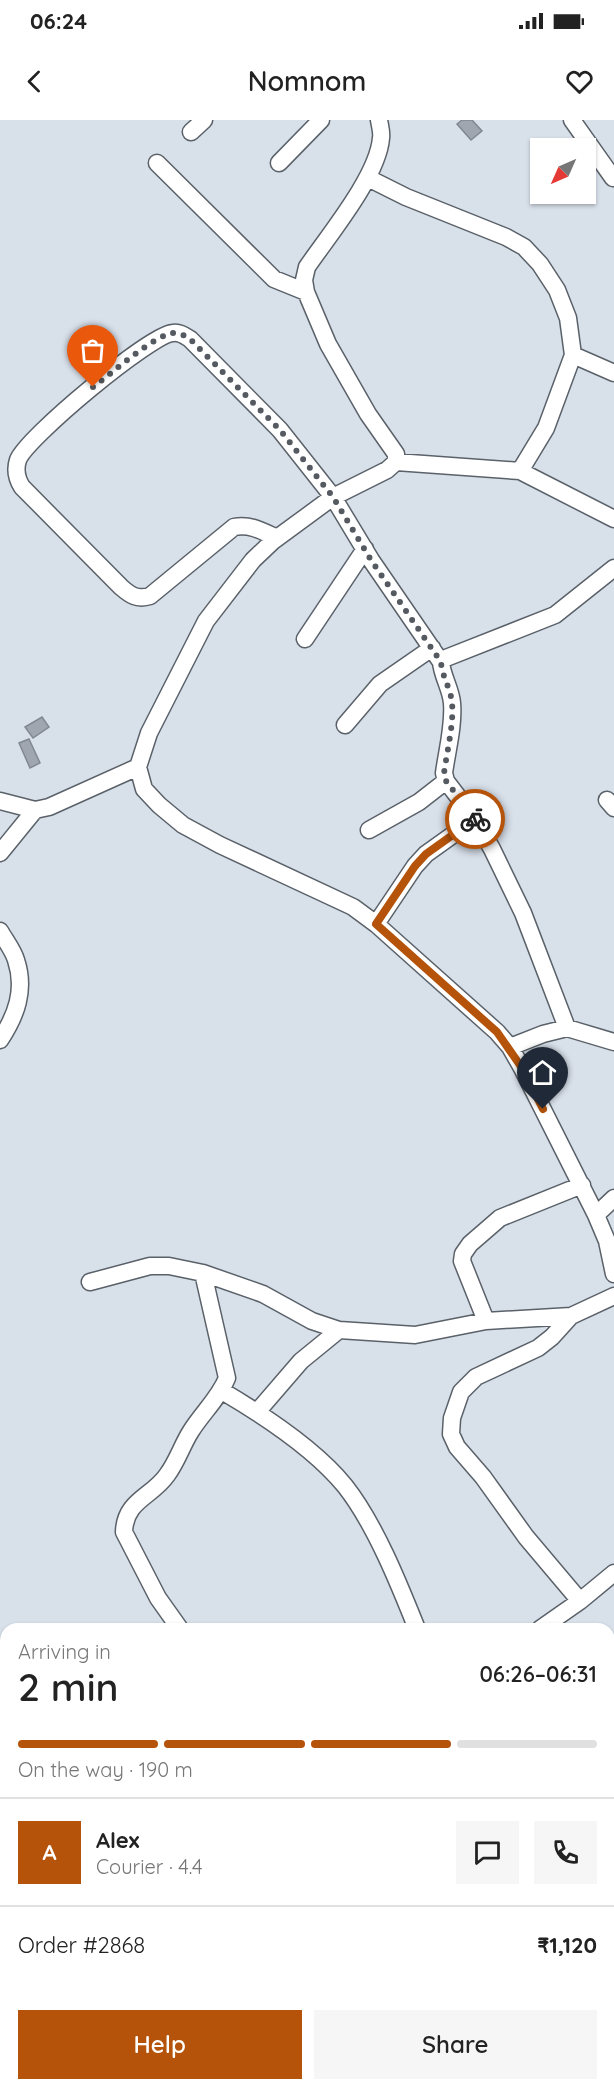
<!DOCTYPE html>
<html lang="en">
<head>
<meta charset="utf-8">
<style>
  body { margin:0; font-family:Quicksand,sans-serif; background:#f6f6f6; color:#222; height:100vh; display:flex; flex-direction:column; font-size:22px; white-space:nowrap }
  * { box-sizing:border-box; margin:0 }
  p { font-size:20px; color:#767676 }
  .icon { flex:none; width:33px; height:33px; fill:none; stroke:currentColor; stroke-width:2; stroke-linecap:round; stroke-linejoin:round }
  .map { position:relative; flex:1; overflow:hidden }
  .panel { position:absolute; left:0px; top:1503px; width:615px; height:468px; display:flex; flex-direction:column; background:#fff; border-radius:18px 18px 0 0; box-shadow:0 2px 4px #0004 }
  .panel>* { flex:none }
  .needle { width:39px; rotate:225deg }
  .controls { position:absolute; left:530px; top:18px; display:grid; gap:12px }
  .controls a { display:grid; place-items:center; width:66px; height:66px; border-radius:0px; background:#fff; box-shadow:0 2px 4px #0004; font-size:30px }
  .pin { position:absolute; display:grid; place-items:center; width:51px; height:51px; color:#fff; margin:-62px -26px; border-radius:50% 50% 50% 0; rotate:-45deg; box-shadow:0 0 6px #0007 }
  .pin .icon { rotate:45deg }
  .courier { position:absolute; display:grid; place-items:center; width:60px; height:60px; margin:-30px; border:4px solid #b45309; border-radius:50%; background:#fff; color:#222; box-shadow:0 2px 8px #0007 }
  .headline em { font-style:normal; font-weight:600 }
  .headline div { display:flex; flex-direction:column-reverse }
  .headline { display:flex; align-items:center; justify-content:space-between; height:102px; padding:0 18px }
  h1 { font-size:39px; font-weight:600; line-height:45px }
  .bar { display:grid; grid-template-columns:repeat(4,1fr); gap:9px 6px; align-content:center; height:72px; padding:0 18px }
  .bar i { height:8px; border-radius:4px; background:#e0e0e0 }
  .bar .active { background:#b45309 }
  .bar p { grid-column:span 4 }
  .line { display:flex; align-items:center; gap:15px; padding:0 18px; border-top:2px solid #e0e0e0 }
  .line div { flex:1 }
  .round { display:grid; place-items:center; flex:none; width:63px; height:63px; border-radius:0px; background:#f6f6f6 }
  .button { display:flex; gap:12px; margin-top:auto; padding:12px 18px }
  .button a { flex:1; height:69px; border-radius:0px; background:#b45309; color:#fff; font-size:24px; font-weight:600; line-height:69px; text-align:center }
  .button a+a { background:#f6f6f6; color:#222 }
  .status { display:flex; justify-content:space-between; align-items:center; height:42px; padding:0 30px; background:#fff; direction:ltr }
  .status svg { height:16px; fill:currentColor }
  header { display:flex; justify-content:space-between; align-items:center; height:78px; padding:0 18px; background:#fff; font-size:27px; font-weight:600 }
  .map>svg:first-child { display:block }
  .building { fill:#9fa6b0; stroke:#818891; stroke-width:1.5 }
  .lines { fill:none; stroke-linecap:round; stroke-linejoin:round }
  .minor-casing { stroke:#5a6169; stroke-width:19 }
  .minor { stroke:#fff; stroke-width:16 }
  .done { stroke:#555a60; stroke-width:6; stroke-dasharray:0 10.8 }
  .route { stroke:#b45309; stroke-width:8 }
</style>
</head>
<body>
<div class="status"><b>06:24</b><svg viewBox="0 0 49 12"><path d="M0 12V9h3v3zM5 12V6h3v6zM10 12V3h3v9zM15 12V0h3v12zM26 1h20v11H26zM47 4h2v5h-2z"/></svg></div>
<header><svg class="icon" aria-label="back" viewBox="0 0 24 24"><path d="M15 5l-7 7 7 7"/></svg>Nomnom<svg class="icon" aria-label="heart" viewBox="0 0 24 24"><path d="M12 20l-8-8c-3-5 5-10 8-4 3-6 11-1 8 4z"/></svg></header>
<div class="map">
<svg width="614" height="1971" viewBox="0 0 614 1971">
  <rect width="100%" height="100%" fill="#d8e0ea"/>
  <path class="building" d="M462 0H472L482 11 471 20 457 4Z
    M42 597 49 607 33 618 25 607Z
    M29 619 40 643 30 648 19 623Z"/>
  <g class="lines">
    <g class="minor-casing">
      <path id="minor" d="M379 0C380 6 382 13 381 18 378 56 329 115 307 147L304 160 306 172 328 224 368 294 396 334V342L387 350 333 377 273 421 253 440 206 501 149 613 138 647 144 669 159 685 183 705 220 725 353 787 376 804 497 912 510 927 522 948 596 1095 607 1121 614 1154
        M572 0 613 58
        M191 12 204 0
        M157 43 274 159 306 172
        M279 43 321 0
        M368 58 406 77 506 117 524 127 540 144 557 170 568 198 573 235 546 308 520 351
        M573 235 614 253
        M396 342 520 351 614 399
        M277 418C262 411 251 404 234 407L150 476C137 480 130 475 121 467L22 367C17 359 15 349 18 340 26 318 151 214 173 213 180 212 185 216 190 219L280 310 333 377 371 440 441 542
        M305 519 365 429
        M345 605 380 564 432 528
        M607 680 614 688
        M0 681 35 690 49 687 138 647
        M369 710 419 682 446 661
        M0 733 35 690
        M376 804 415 746 426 734 475 699
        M0 811C5 820 13 830 16 840 26 870 16 896 0 920
        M567 908 523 793 492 729 475 699 446 661 444 653C447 631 454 605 452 583 451 569 442 556 441 542L446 538 555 495 614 448
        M510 927 543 914 567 908 614 922
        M596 1095 614 1078
        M90 1162 150 1146H169L203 1153 263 1174 312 1201 339 1210 415 1215 486 1201 571 1196 614 1176
        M571 1196 552 1217 538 1228 476 1257 461 1272 452 1298 451 1314 457 1327 483 1357 526 1417 580 1481
        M486 1201 462 1141 463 1134 470 1124 500 1098 582 1065
        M222 1271C263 1295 315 1329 345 1366 375 1404 399 1464 417 1509
        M257 1292 301 1241 339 1210
        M180 1509 158 1478 124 1412C125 1380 152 1377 167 1355 177 1342 182 1325 191 1311 203 1292 219 1278 227 1258L203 1153
        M540 1509 580 1481 614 1453
        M609 1587 614 1590
        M572 1965 573 1971
        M228 1971 231 1965"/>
    </g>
    <use href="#minor" class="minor"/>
  </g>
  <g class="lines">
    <path class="done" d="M93 267C110 255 154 215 173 213 179 212 185 216 190 219L280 310 333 377 371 440 441 542C442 557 451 569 452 583 454 604 447 631 444 653L446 661 475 699"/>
    <path class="route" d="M475 699 426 734 415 746 376 804 497 912 522 948 543 989"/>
  </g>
</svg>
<div class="controls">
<a><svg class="needle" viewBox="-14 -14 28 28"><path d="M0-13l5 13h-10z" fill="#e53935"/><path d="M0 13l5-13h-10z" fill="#767676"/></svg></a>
</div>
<div class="pin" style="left:93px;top:267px;background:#ea580c"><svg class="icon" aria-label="bag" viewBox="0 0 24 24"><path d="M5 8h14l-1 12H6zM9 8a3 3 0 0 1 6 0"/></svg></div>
<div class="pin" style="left:543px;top:989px;background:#1f2937"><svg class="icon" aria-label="home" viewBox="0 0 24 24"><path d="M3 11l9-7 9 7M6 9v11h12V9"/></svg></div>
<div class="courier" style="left:475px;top:699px"><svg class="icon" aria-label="bike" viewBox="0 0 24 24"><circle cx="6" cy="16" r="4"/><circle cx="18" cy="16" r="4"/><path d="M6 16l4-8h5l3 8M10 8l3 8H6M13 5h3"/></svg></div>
<section class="panel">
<div class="headline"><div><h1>2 min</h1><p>Arriving in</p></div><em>06:26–06:31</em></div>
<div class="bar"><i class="active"></i><i class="active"></i><i class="active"></i><i></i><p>On the way · 190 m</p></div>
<div class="line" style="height:108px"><b class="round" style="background:#b45309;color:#fff">A</b><div><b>Alex</b><p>Courier · 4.4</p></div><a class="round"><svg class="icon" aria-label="chat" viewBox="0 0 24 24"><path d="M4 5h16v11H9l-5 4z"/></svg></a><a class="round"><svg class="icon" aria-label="phone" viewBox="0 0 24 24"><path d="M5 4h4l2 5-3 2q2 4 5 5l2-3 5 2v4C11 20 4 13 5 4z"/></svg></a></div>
<div class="line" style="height:78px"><div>Order #2868</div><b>₹1,120</b></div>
<div class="button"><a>Help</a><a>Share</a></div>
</section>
</div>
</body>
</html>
